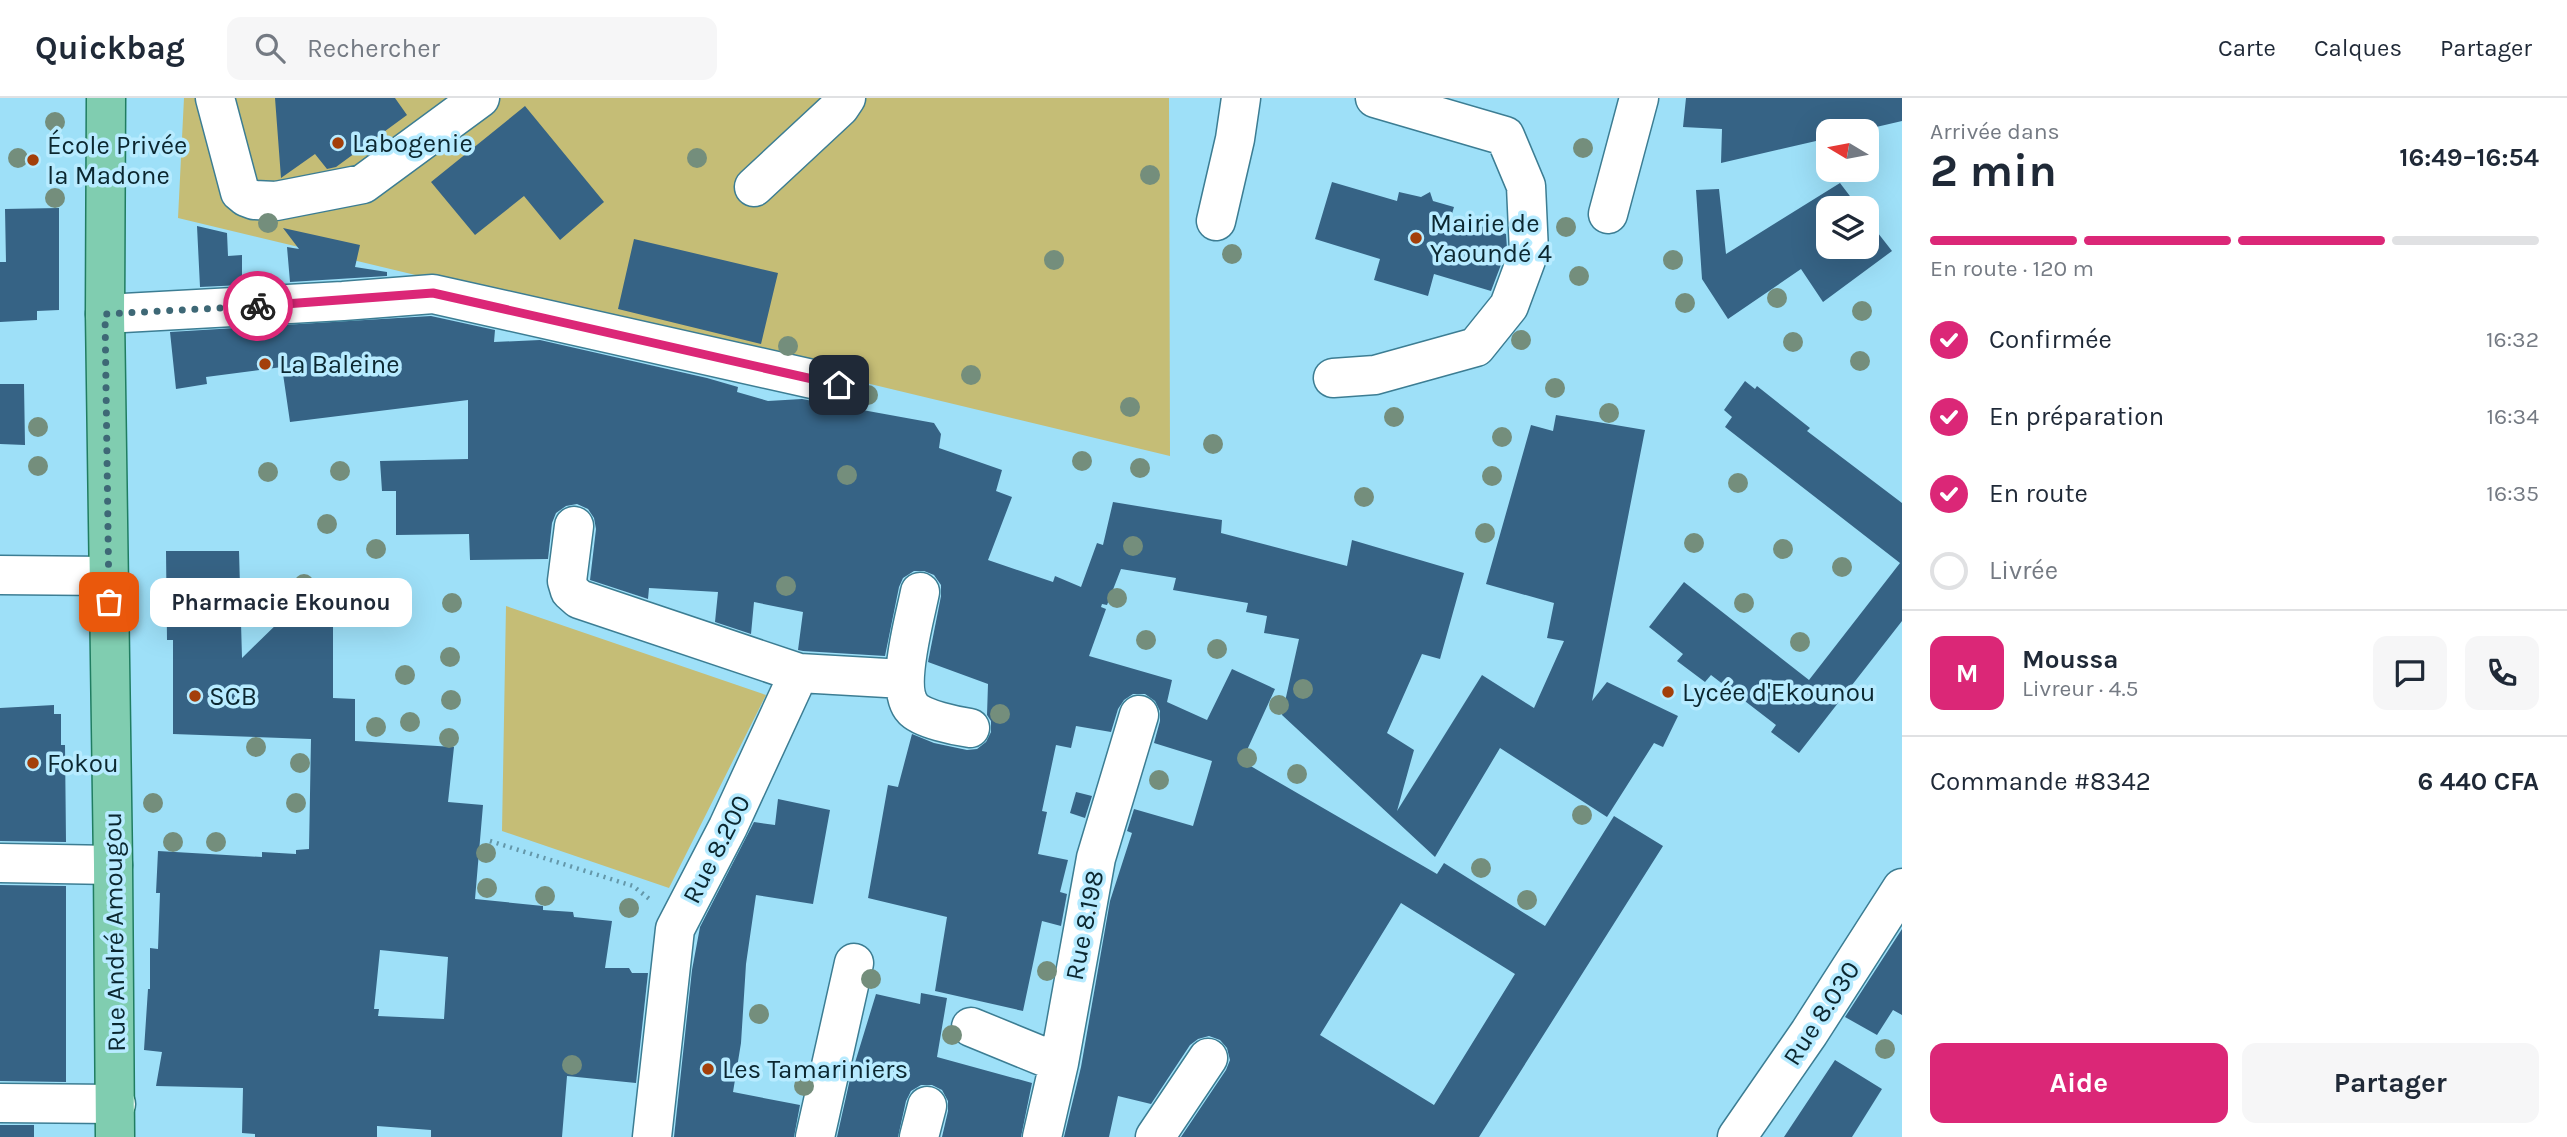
<!DOCTYPE html>
<html lang="fr">
<head>
<meta charset="utf-8">
<style>
  body { margin:0; font-family:Karla,sans-serif; background:#f6f6f7; color:#1f2937; height:100vh; display:flex; flex-direction:column; font-size:26px; white-space:nowrap }
  * { box-sizing:border-box; margin:0 }
  p { font-size:23px; color:#747a83 }
  .icon { flex:none; width:38px; height:38px; fill:none; stroke:currentColor; stroke-width:2; stroke-linecap:round; stroke-linejoin:round }
  .map { position:relative; flex:1; overflow:hidden }
  .sheet { display:flex; flex-direction:column; background:#fff; width:665px }
  .sheet>* { flex:none }
  .needle { width:46px; rotate:280deg }
  .fabs { position:absolute; left:1816px; top:21px; display:grid; gap:14px }
  .fabs a { display:grid; place-items:center; width:63px; height:63px; border-radius:14px; background:#fff; box-shadow:0 7px 28px #0002; font-size:35px }
  .pin { position:absolute; display:grid; place-items:center; width:60px; height:60px; color:#fff; margin:-30px; border-radius:14px; box-shadow:0 4px 10px #0006 }
  .courier { position:absolute; display:grid; place-items:center; width:70px; height:70px; margin:-35px; border:5px solid #db2777; border-radius:50%; background:#fff; color:#222; box-shadow:0 2px 9px #0007 }
  .bubble { position:absolute; height:49px; border-radius:14px; background:#fff; box-shadow:0 7px 28px #0002; font-size:23px; font-weight:700; line-height:49px; text-align:center }
  .headline em { font-style:normal; font-weight:700 }
  .headline div { display:flex; flex-direction:column-reverse }
  .headline { display:flex; align-items:center; justify-content:space-between; height:119px; padding:0 28px }
  h1 { font-size:46px; font-weight:700; line-height:52px }
  .bar { display:grid; grid-template-columns:repeat(4,1fr); gap:10px 7px; align-content:center; height:84px; padding:0 28px }
  .bar i { height:9px; border-radius:5px; background:#e0e1e3 }
  .bar .selected { background:#db2777 }
  .bar p { grid-column:span 4 }
  .line { display:flex; align-items:center; gap:18px; padding:0 28px; border-top:2px solid #e0e1e3 }
  .line div { flex:1 }
  .round { display:grid; place-items:center; flex:none; width:74px; height:74px; border-radius:14px; background:#f6f6f7 }
  ol { padding:0 28px; list-style:none }
  li { display:flex; align-items:center; gap:21px; height:77px }
  li p { margin-inline-start:auto }
  li .icon { padding:7px; border-radius:50%; background:#db2777; color:#fff; stroke-width:4 }
  li:last-child { color:#747a83 }
  li i { width:38px; height:38px; border:4px solid #e0e1e3; border-radius:50% }
  .primary-button { display:flex; gap:14px; margin-top:auto; padding:14px 28px }
  .primary-button a { flex:1; height:80px; border-radius:14px; background:#db2777; color:#fff; font-size:28px; font-weight:700; line-height:80px; text-align:center }
  .primary-button a+a { background:#f6f6f7; color:#1f2937 }
  header { display:flex; align-items:center; gap:42px; box-sizing:border-box; height:98px; padding:0 35px; background:#fff; border-bottom:2px solid #e0e1e3 }
  header strong { font-size:33px }
  nav { display:flex; gap:38px; margin-inline-start:auto; font-size:24px }
  .search { width:490px; height:63px; background:#f6f6f7; display:flex; align-items:center; gap:18px; box-sizing:border-box; padding:0 24px; border-radius:14px; color:#747a83; font-size:26px }
  main { display:flex; flex:1; min-height:0 }
  .map>svg:first-child { display:block }
  .green { fill:#c5bd76 }
  .building { fill:#366385; fill-rule:evenodd }
  .lines { fill:none; stroke-linecap:round; stroke-linejoin:round }
  .minor-casing { stroke:#3c7d93; stroke-width:41 }
  .major-casing { stroke:#207d61; stroke-width:41 }
  .path { stroke:#6497a9; stroke-width:4.5; stroke-dasharray:2 5; stroke-linecap:butt }
  .minor { stroke:#fff; stroke-width:38 }
  .major { stroke:#80cdb0; stroke-width:38 }
  .tree { fill:#748e7c }
  .done { stroke:#3e6876; stroke-width:7; stroke-dasharray:0 12.6 }
  .route { stroke:#db2777; stroke-width:9 }
  .poi-dot { fill:#a33f0a; stroke:#b7ebff; stroke-width:2.5 }
  .labels { text-anchor:middle; stroke-width:7; stroke-linejoin:round; paint-order:stroke }
  .poi-label { font-size:26px; fill:#0b2730; stroke:#b7ebff; text-anchor:start }
  .street-label { font-size:26px; fill:#0b2730; stroke:#b7ebff }
</style>
</head>
<body>
<header>
<strong>Quickbag</strong>
<div class="search"><svg class="icon" aria-label="search" viewBox="0 0 24 24"><circle cx="10" cy="10" r="6"/><path d="M15 15l6 6"/></svg>Rechercher</div>
<nav><a>Carte</a><a>Calques</a><a>Partager</a></nav>
</header>
<main>
<div class="map">
<svg width="1902" height="1039" viewBox="0 0 1902 1039">
  <rect width="100%" height="100%" fill="#9ee0f8"/>
  <path class="green" d="M184 0H1169L1170 358 178 120Z
    M506 508 766 597 669 790 502 733Z"/>
  <path class="building" d="M275 0H395L407 17 336 69 327 71 315 56 281 80Z
    M1686 0H1902V23L1859 33H1829V40L1721 65 1722 31 1683 29Z
    M525 8 604 104 560 142 524 98 475 137 431 84Z
    M1332 84 1397 103 1399 94 1421 99 1430 94 1433 103 1454 109 1451 119 1506 136 1507 151 1491 193 1434 176 1428 198 1374 182 1380 161 1315 141Z
    M1840 85 1859 110H1829V149H1867V121L1892 153 1823 204 1801 171 1728 221 1702 181 1696 92 1719 91 1726 156Z
    M59 110V212L37 213V222L0 224V164H6L5 111Z
    M197 128 227 135 228 158 242 157V187L200 189Z
    M283 130 360 147 355 169 387 174V178L290 184 287 149 299 151Z
    M634 141 778 175 761 246 618 211Z
    M431 218 495 232 494 244 540 242 707 280 738 289 737 294 768 303 802 301 934 325 941 336 939 350 1002 372 996 393 1012 399 988 462 1053 484 1055 478 1081 489 1097 445 1103 447 1113 404 1222 422 1221 435 1347 468 1352 442 1464 475 1440 561 1422 556 1387 635 1414 652 1397 713 1482 577 1534 610 1564 543 1547 540 1554 505 1486 486 1531 327 1553 333 1556 317 1645 332 1592 603 1607 584 1678 618 1663 649 1654 645 1607 719 1500 650 1435 759 1282 617 1299 541 1264 535 1267 518 1246 514 1248 505 1173 492 1176 480 1121 471 1107 507 1102 506 1101 509 1106 511 1089 558 1172 582 1167 604 1207 622 1232 571 1275 591 1242 663 1437 776 1444 765 1545 828 1614 718 1663 748 1479 1039H1181L1226 972 1230 962 1227 950 1220 942 1209 938 1198 941 1190 947 1151 1006 1118 998 1109 1039H1064L1081 969 1110 803 1132 735 1127 733 1134 711 1193 728 1212 663 1154 645 1160 623V613L1155 603 1145 596H1133L1124 602 1118 611 1111 634 1076 628 1071 650 1056 647 1042 713 1047 714 1038 756 1068 762 1060 794 1067 796 1061 828 1042 823 1023 913 935 893 947 819 868 800 888 687 898 689 912 636 934 645 967 652 977 651 986 644 991 634V623L987 617 988 586 928 564 941 498V487L934 477 924 473H914L903 480 899 489 885 558 803 553 798 552 803 514 754 504 751 536 715 524 718 494 649 490 648 501 590 482 596 431 594 420 588 411 577 406 566 408 556 415 552 425 548 461 470 462 469 436 396 437V393H382L380 363 468 361V302L290 324 282 269 206 279 207 286 176 291 170 234ZM1401 805 1515 876 1434 1007 1320 937Z
    M1745 283 1755 291 1757 288 1810 330 1807 333 1902 405V523L1799 655 1771 634 1776 627 1711 577 1705 584 1677 563 1683 556 1649 529 1684 484 1809 582 1900 465 1725 329 1732 319 1724 312Z
    M0 286H24L25 347 0 346Z
    M166 453H239L242 560 283 520 333 523V600L355 601V643L454 649 448 704 483 707 475 801 543 808V812L573 814 574 819 612 823 605 870H629L632 875H648L636 985 567 978 562 1039H431V1032L377 1028V1039H255V1036L242 1035 243 990 156 988 162 954 144 952 148 891H150V850L158 851 160 795H156L158 753 262 759V754L296 756V752L309 751 311 641 173 636V542H167ZM380 852 448 859 444 921 378 918 379 911H374Z
    M54 607V616H61V647H65L66 744 0 743V610Z
    M1076 694 1092 698 1085 720 1070 715Z
    M778 701 830 712 813 806 756 797 746 866 741 945 733 994 800 1007 794 1039H674L692 872 700 829 754 724 775 727Z
    M0 787 66 788V984L0 983Z
    M1902 831V917L1893 912 1877 937 1845 919Z
    M921 895 947 900 937 959 1032 985 1021 1039H942L948 1013V1003L942 992 932 987H921L911 993 906 1003 898 1039H837L850 981 876 896 920 906Z
    M1835 962 1882 991 1852 1039H1784Z
    M0 1027H34V1039H0Z"/>
  <g class="lines">
    <g class="minor-casing">
      <path id="minor" d="M215 0 240 94 246 99 254 102 276 103 363 86 480 0
        M754 89 840 9 846 0
        M1608 116 1639 0
        M1216 123 1235 41 1241 0
        M105 216 343 203 433 196 839 287
        M1333 280 1375 277 1476 249 1509 208 1529 154 1526 88 1505 38 1375 0
        M574 428 567 483 570 493 579 501 799 575
        M0 477 108 478
        M920 494C915 520 894 591 913 611 922 621 956 628 970 630
        M0 765 113 767
        M971 929 1059 965
        M0 1005 116 1006
        M652 1039 675 831 728 729 799 575 904 581
        M815 1039 854 865
        M919 1039 927 1008
        M1042 1039 1059 965 1096 760 1139 617
        M1155 1039 1208 960
        M1737 1039 1809 935 1902 790"/>
    </g>
    <g class="major-casing">
      <path id="major" d="M106 0 105 216 113 767 115 1039"/>
    </g>
    <path class="path" d="M490 743 633 788 652 803"/>
    <use href="#minor" class="minor"/>
    <use href="#major" class="major"/>
  </g>
  <g class="tree">
    <circle cx="55" cy="24" r="10"/>
    <circle cx="1583" cy="50" r="10"/>
    <circle cx="18" cy="60" r="10"/>
    <circle cx="697" cy="60" r="10"/>
    <circle cx="1150" cy="77" r="10"/>
    <circle cx="55" cy="100" r="10"/>
    <circle cx="268" cy="125" r="10"/>
    <circle cx="1566" cy="129" r="10"/>
    <circle cx="1232" cy="156" r="10"/>
    <circle cx="1054" cy="162" r="10"/>
    <circle cx="1673" cy="162" r="10"/>
    <circle cx="1579" cy="178" r="10"/>
    <circle cx="1777" cy="200" r="10"/>
    <circle cx="1685" cy="205" r="10"/>
    <circle cx="1862" cy="213" r="10"/>
    <circle cx="1521" cy="242" r="10"/>
    <circle cx="1793" cy="244" r="10"/>
    <circle cx="788" cy="248" r="10"/>
    <circle cx="1860" cy="263" r="10"/>
    <circle cx="971" cy="277" r="10"/>
    <circle cx="1555" cy="290" r="10"/>
    <circle cx="868" cy="297" r="10"/>
    <circle cx="1130" cy="309" r="10"/>
    <circle cx="1609" cy="315" r="10"/>
    <circle cx="1394" cy="319" r="10"/>
    <circle cx="38" cy="329" r="10"/>
    <circle cx="1502" cy="339" r="10"/>
    <circle cx="1213" cy="346" r="10"/>
    <circle cx="1082" cy="363" r="10"/>
    <circle cx="38" cy="368" r="10"/>
    <circle cx="1140" cy="370" r="10"/>
    <circle cx="340" cy="373" r="10"/>
    <circle cx="268" cy="374" r="10"/>
    <circle cx="847" cy="377" r="10"/>
    <circle cx="1492" cy="378" r="10"/>
    <circle cx="1738" cy="385" r="10"/>
    <circle cx="1364" cy="399" r="10"/>
    <circle cx="327" cy="426" r="10"/>
    <circle cx="1485" cy="435" r="10"/>
    <circle cx="1694" cy="445" r="10"/>
    <circle cx="1133" cy="448" r="10"/>
    <circle cx="376" cy="451" r="10"/>
    <circle cx="1783" cy="451" r="10"/>
    <circle cx="1842" cy="469" r="10"/>
    <circle cx="304" cy="486" r="10"/>
    <circle cx="786" cy="488" r="10"/>
    <circle cx="1117" cy="500" r="10"/>
    <circle cx="452" cy="505" r="10"/>
    <circle cx="1744" cy="505" r="10"/>
    <circle cx="372" cy="512" r="10"/>
    <circle cx="1146" cy="542" r="10"/>
    <circle cx="1800" cy="544" r="10"/>
    <circle cx="1217" cy="551" r="10"/>
    <circle cx="450" cy="559" r="10"/>
    <circle cx="405" cy="577" r="10"/>
    <circle cx="1303" cy="591" r="10"/>
    <circle cx="451" cy="602" r="10"/>
    <circle cx="1279" cy="607" r="10"/>
    <circle cx="1000" cy="616" r="10"/>
    <circle cx="410" cy="624" r="10"/>
    <circle cx="376" cy="629" r="10"/>
    <circle cx="449" cy="640" r="10"/>
    <circle cx="256" cy="649" r="10"/>
    <circle cx="1247" cy="660" r="10"/>
    <circle cx="300" cy="665" r="10"/>
    <circle cx="1297" cy="676" r="10"/>
    <circle cx="1159" cy="682" r="10"/>
    <circle cx="153" cy="705" r="10"/>
    <circle cx="296" cy="705" r="10"/>
    <circle cx="1582" cy="717" r="10"/>
    <circle cx="173" cy="744" r="10"/>
    <circle cx="216" cy="744" r="10"/>
    <circle cx="486" cy="755" r="10"/>
    <circle cx="1481" cy="770" r="10"/>
    <circle cx="487" cy="790" r="10"/>
    <circle cx="545" cy="798" r="10"/>
    <circle cx="1527" cy="802" r="10"/>
    <circle cx="629" cy="810" r="10"/>
    <circle cx="1047" cy="873" r="10"/>
    <circle cx="871" cy="881" r="10"/>
    <circle cx="759" cy="916" r="10"/>
    <circle cx="952" cy="937" r="10"/>
    <circle cx="1885" cy="951" r="10"/>
    <circle cx="572" cy="967" r="10"/>
    <circle cx="804" cy="988" r="10"/>
  </g>
  <g class="lines">
    <path class="done" d="M109 504 105 216 258 208"/>
    <path class="route" d="M258 208 433 195 839 287"/>
  </g>
  <g class="poi-dot">
    <circle cx="338" cy="45" r="7"/>
    <circle cx="33" cy="62" r="7"/>
    <circle cx="1416" cy="140" r="7"/>
    <circle cx="265" cy="266" r="7"/>
    <circle cx="1668" cy="594" r="7"/>
    <circle cx="195" cy="598" r="7"/>
    <circle cx="33" cy="665" r="7"/>
    <circle cx="708" cy="971" r="7"/>
  </g>
  <g class="labels">
    <g class="poi-label">
      <text x="352" y="54">Labogenie</text>
      <text x="47" y="56">École Privée<tspan x="47" dy="30">la Madone</tspan></text>
      <text x="1430" y="134">Mairie de<tspan x="1430" dy="30">Yaoundé 4</tspan></text>
      <text x="279" y="275">La Baleine</text>
      <text x="1682" y="603">Lycée d'Ekounou</text>
      <text x="209" y="607">SCB</text>
      <text x="47" y="674">Fokou</text>
      <text x="722" y="980">Les Tamariniers</text>
    </g>
    <g class="street-label">
      <text transform="translate(716 751) rotate(-63)" y="9">Rue 8.200</text>
      <text transform="translate(1084 827) rotate(-79)" y="9">Rue 8.198</text>
      <text transform="translate(114 834) rotate(-91)" y="9">Rue André Amougou</text>
      <text transform="translate(1821 915) rotate(-57)" y="9">Rue 8.030</text>
    </g>
  </g>
</svg>
<div class="fabs">
<a><svg class="needle" viewBox="-14 -14 28 28"><path d="M0-13l5 13h-10z" fill="#e53935"/><path d="M0 13l5-13h-10z" fill="#747a83"/></svg></a>
<a><svg class="icon" aria-label="layers" viewBox="0 0 24 24"><path d="M12 4l9 5-9 5-9-5zM3 14l9 5 9-5"/></svg></a>
</div>
<div class="pin" style="left:109px;top:504px;background:#ea580c"><svg class="icon" aria-label="bag" viewBox="0 0 24 24"><path d="M5 8h14l-1 12H6zM9 8a3 3 0 0 1 6 0"/></svg></div>
<div class="pin" style="left:839px;top:287px;background:#1f2937"><svg class="icon" aria-label="home" viewBox="0 0 24 24"><path d="M3 11l9-7 9 7M6 9v11h12V9"/></svg></div>
<div class="courier" style="left:258px;top:208px"><svg class="icon" aria-label="bike" viewBox="0 0 24 24"><circle cx="6" cy="16" r="4"/><circle cx="18" cy="16" r="4"/><path d="M6 16l4-8h5l3 8M10 8l3 8H6M13 5h3"/></svg></div>
<div class="bubble" style="left:150px;top:480px;width:262px">Pharmacie Ekounou</div>
</div>
<section class="sheet">
<div class="headline"><div><h1>2 min</h1><p>Arrivée dans</p></div><em>16:49–16:54</em></div>
<div class="bar"><i class="selected"></i><i class="selected"></i><i class="selected"></i><i></i><p>En route · 120 m</p></div>
<ol>
<li><svg class="icon" aria-label="check" viewBox="0 0 24 24"><path d="M5 12l5 5 9-10"/></svg>Confirmée<p>16:32</p></li>
<li><svg class="icon" aria-label="check" viewBox="0 0 24 24"><path d="M5 12l5 5 9-10"/></svg>En préparation<p>16:34</p></li>
<li><svg class="icon" aria-label="check" viewBox="0 0 24 24"><path d="M5 12l5 5 9-10"/></svg>En route<p>16:35</p></li>
<li><i></i>Livrée</li>
</ol>
<div class="line" style="height:126px"><b class="round" style="background:#db2777;color:#fff">M</b><div><b>Moussa</b><p>Livreur · 4.5</p></div><a class="round"><svg class="icon" aria-label="chat" viewBox="0 0 24 24"><path d="M4 5h16v11H9l-5 4z"/></svg></a><a class="round"><svg class="icon" aria-label="phone" viewBox="0 0 24 24"><path d="M5 4h4l2 5-3 2q2 4 5 5l2-3 5 2v4C11 20 4 13 5 4z"/></svg></a></div>
<div class="line" style="height:91px"><div>Commande #8342</div><b>6 440 CFA</b></div>
<div class="primary-button"><a>Aide</a><a>Partager</a></div>
</section>
</main>
</body>
</html>
